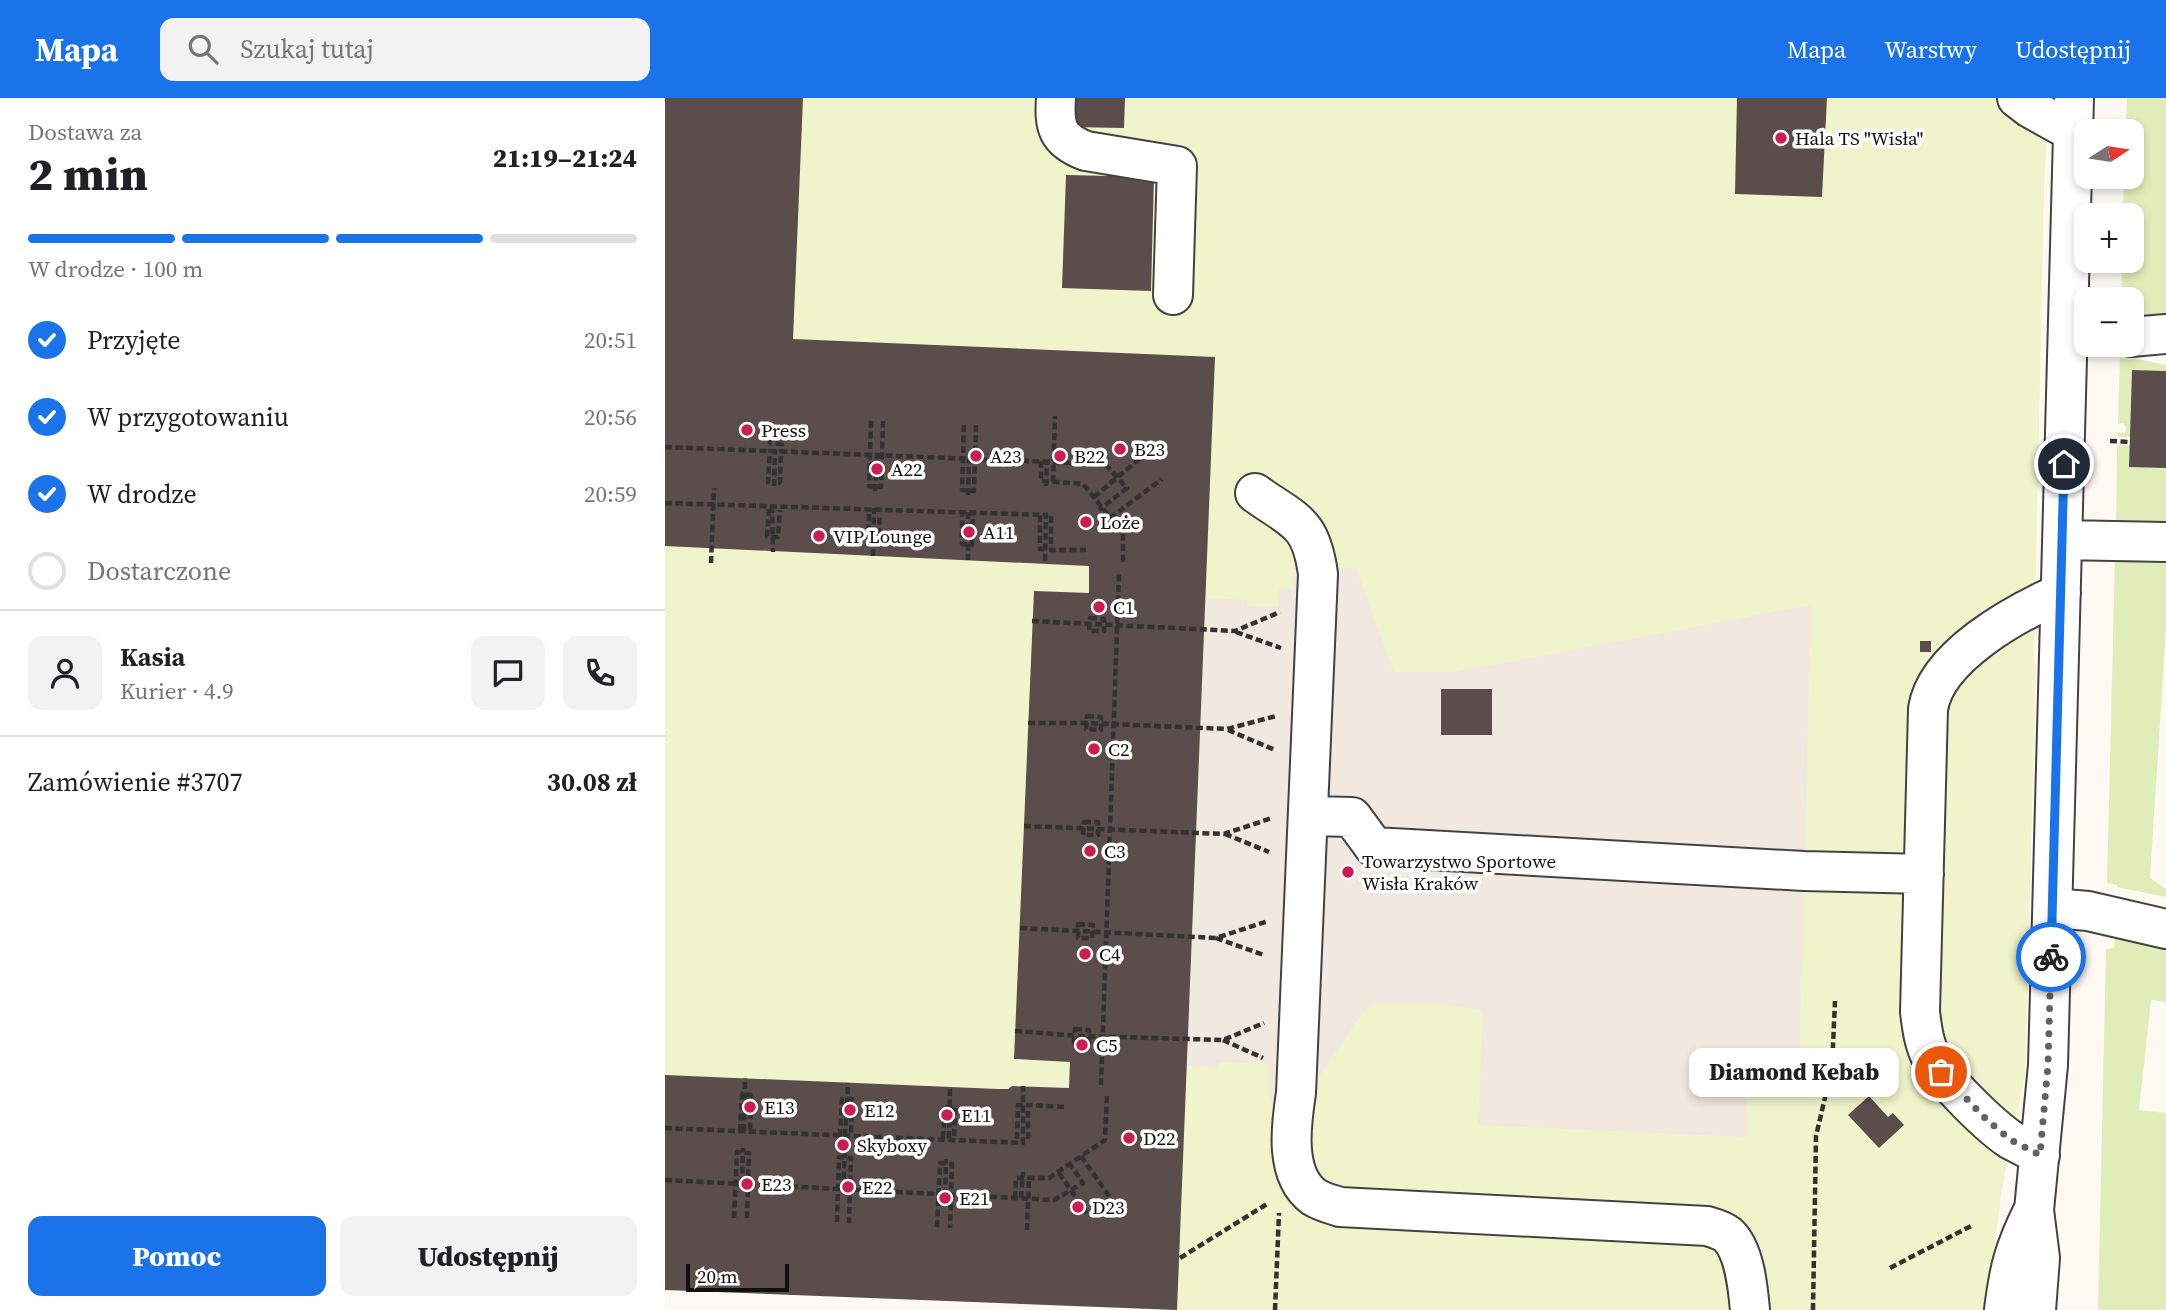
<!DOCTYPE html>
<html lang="pl">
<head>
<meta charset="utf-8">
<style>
  body { margin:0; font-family:"Source Serif 4",serif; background:#f2f2f2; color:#202124; height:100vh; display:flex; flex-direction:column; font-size:26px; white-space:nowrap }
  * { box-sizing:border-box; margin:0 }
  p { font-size:23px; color:#757577 }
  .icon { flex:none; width:38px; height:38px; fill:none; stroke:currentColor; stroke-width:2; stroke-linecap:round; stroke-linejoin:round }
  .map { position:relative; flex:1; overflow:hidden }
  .drawer { display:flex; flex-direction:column; background:#fff; width:665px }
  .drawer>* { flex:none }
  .needle { width:46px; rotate:78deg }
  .fabs { position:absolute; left:1409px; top:21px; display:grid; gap:14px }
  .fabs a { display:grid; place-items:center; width:70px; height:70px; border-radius:14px; background:#fff; box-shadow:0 4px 10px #0003; font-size:35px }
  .scale { position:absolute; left:21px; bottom:18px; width:103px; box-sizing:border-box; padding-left:7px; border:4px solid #101010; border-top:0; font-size:19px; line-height:24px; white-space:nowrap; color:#101010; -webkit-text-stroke:5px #fff; paint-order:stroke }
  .pin { position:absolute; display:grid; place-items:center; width:60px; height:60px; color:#fff; margin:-30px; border:4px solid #fff; border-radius:50%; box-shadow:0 2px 7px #0007 }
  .courier { position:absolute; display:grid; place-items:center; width:70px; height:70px; margin:-35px; border:5px solid #1a73e8; border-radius:50%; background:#fff; color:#222; box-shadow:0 2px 9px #0007 }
  .bubble { position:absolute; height:49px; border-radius:14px; background:#fff; box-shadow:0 4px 10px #0003; font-size:23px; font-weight:800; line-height:49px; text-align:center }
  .overview em { font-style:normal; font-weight:800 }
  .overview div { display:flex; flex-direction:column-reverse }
  .overview { display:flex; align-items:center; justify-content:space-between; height:119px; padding:0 28px }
  h1 { font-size:46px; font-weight:800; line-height:52px }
  .bar { display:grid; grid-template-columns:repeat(4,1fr); gap:10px 7px; align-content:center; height:84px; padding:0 28px }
  .bar i { height:9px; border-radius:5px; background:#e0e0e0 }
  .bar .on { background:#1a73e8 }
  .bar p { grid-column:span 4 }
  .line { display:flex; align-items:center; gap:18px; padding:0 28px; border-top:2px solid #e0e0e0 }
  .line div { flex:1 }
  .round { display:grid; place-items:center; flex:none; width:74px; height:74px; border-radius:14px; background:#f2f2f2 }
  ol { padding:0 28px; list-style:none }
  li { display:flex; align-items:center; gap:21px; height:77px }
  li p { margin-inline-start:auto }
  li .icon { padding:7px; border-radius:50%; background:#1a73e8; color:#fff; stroke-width:4 }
  li:last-child { color:#757577 }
  li i { width:38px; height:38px; border:4px solid #e0e0e0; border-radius:50% }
  .button { display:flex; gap:14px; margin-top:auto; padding:14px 28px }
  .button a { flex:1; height:80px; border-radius:14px; background:#1a73e8; color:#fff; font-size:28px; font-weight:800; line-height:80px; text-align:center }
  .button a+a { background:#f2f2f2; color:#202124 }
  header { display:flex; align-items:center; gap:42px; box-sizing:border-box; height:98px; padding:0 35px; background:#1a73e8; color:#fff }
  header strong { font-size:33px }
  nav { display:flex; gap:38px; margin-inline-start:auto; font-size:24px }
  .search { width:490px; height:63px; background:#f2f2f2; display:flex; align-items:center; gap:18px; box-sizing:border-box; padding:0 24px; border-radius:14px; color:#757577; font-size:26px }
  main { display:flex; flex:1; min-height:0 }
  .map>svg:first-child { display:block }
  .green { fill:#e1edb9 }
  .pitch { fill:#f0f4cb }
  .plaza { fill:#f1e8e0 }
  .building { fill:#5a4d4b }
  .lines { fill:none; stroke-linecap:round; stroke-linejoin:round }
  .minor-casing { stroke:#434343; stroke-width:42 }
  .path { stroke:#323232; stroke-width:4.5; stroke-dasharray:7 3.5; stroke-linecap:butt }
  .minor { stroke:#fff; stroke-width:38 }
  .done { stroke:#64625f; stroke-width:7; stroke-dasharray:0 12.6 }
  .route { stroke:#1a73e8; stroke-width:9 }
  .poi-dot { fill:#cb1d52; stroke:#fff; stroke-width:2.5 }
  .labels { text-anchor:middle; stroke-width:7; stroke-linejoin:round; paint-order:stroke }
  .poi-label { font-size:19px; fill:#101010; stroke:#fff; text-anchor:start }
</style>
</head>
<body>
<header>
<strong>Mapa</strong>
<div class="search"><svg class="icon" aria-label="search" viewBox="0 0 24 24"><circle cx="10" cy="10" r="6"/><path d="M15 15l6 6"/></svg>Szukaj tutaj</div>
<nav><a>Mapa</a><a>Warstwy</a><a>Udostępnij</a></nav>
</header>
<main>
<section class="drawer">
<div class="overview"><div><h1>2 min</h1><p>Dostawa za</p></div><em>21:19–21:24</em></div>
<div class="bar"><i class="on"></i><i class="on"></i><i class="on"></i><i></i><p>W drodze · 100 m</p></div>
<ol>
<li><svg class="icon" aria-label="check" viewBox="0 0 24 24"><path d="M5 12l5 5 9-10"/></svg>Przyjęte<p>20:51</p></li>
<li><svg class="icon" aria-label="check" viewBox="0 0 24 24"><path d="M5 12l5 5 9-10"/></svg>W przygotowaniu<p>20:56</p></li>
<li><svg class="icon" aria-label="check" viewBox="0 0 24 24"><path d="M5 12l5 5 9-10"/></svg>W drodze<p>20:59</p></li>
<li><i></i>Dostarczone</li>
</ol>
<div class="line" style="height:126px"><a class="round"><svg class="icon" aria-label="person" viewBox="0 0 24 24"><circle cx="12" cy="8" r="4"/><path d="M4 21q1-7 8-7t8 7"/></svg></a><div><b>Kasia</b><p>Kurier · 4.9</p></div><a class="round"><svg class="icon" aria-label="chat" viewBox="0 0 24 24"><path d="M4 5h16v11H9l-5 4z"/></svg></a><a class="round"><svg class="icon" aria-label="phone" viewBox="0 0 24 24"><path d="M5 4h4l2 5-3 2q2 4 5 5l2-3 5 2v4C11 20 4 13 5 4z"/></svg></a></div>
<div class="line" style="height:91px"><div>Zamówienie #3707</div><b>30.08 zł</b></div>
<div class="button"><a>Pomoc</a><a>Udostępnij</a></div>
</section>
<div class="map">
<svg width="1501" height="1212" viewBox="0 0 1501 1212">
  <rect width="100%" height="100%" fill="#fff9f3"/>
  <path class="green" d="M1462 0H1501V223L1467 221 1466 201H1456L1457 163H1466V117H1458L1459 79 1470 77 1471 30H1461Z
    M1455 260 1478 262 1501 267V273L1467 272 1465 339H1453V335H1460L1461 329 1458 325 1453 326Z
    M1452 347H1465L1501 370V435L1451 429Z
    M1501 453V532L1485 780 1501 791V799L1452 789V787L1442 785 1450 458Z
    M1450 837 1501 849V910L1500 904 1486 902 1474 1012 1501 1015V1212H1433L1441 851 1449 850Z"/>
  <path class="pitch" d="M0 0H1384L1379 92 1369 564 1371 571 1360 977 1337 1091 1321 1212H502L0 1192Z"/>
  <path class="plaza" d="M628 470H691L729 574H791L1146 507 1134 972 1093 971 1085 973 1083 981 1081 1039 813 1027 818 916 814 912 778 906H709L697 916 644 993 605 1004V966L553 964 552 970 522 968 541 500 582 502V508L613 509 614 491 628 492Z"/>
  <path class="building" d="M0 0H138L128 241 550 259 512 1212 0 1192V977L333 991H343L347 988 404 990 405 964 349 961 369 493 424 495V468L0 448Z
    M404 0H460L459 30 403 29Z
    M1072 0H1162L1157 99 1070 96Z
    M401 77 489 79 486 193 397 190Z
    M1467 272 1501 273V370L1464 369Z
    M1255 543H1266V554H1255Z
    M776 591H827V637H776Z
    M1204 998 1223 1019 1228 1015 1239 1027 1214 1050 1183 1017Z"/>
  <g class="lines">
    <g class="minor-casing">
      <path id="minor" d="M391 0C389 29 392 42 421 53L512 68 508 197
        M1352 0 1365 10 1408 34
        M1466 239 1501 236
        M590 395C629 423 646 423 653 476L631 995C626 1027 619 1077 649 1099 657 1104 666 1106 675 1109L1042 1128C1049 1130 1057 1132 1063 1137 1080 1153 1083 1191 1085 1212
        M1397 442 1501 444
        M644 718 687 719 709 749 1139 773 1259 776
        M1388 810 1423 813 1501 831
        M1375 1057C1366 1052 1355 1047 1346 1042 1325 1028 1279 983 1267 961 1259 947 1257 930 1255 914L1263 611C1271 558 1351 515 1396 495
        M1339 1212C1344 1171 1349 1151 1368 1113
        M1371 1212 1375 1160 1369 1112 1383 967 1409 0"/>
    </g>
    <path class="path" d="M206 323 204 388 216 389 218 323
      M299 327 297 392 309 393 311 327
      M105 340V345L117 346V340
      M1445 343 1465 344
      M0 349 440 366 462 390 434 412
      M376 363V383L418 386 458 435V465
      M101 384H103L105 351
      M388 384 390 318
      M116 385H115L116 351
      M109 388 110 353
      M381 388 382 365
      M210 393 212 357
      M303 397 304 361
      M429 399 479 357
      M0 405 381 417 380 465
      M107 408 108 454
      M104 411 102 438 113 439 115 412
      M297 412V446L307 447 308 412
      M303 414V462
      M204 416 203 442 213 443 215 416
      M375 417V451L382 452
      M386 418V452H421
      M445 420 497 381
      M208 458 209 410
      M46 465 49 390
      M425 520 439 521V533H424Z
      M367 523 570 533 615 514
      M571 534 616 550
      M422 618 436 619V632L421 631Z
      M363 625H422L562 631 611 618
      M563 632 610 652
      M419 724H433V737H418Z
      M359 728 559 736 607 720
      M560 736 604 754
      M413 826 428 827 427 840H413Z
      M355 830 551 840 603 823
      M551 840 599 857
      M410 931 424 932V945H409Z
      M350 933 416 938 558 942 599 925
      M558 942 598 960
      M436 987 454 475
      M0 1030 358 1045V988
      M75 1033 77 996 86 997 85 1033
      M79 1033 80 980
      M175 1038 177 1001H187L186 1037
      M180 1038 183 985
      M278 1040 280 1009H290L289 1042
      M284 1040 285 989
      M352 1041 353 1007H359
      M363 1041V1007L400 1009
      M416 1058 446 1101
      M394 1075 423 1117
      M0 1082 389 1102 418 1085 405 1066
      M77 1086 78 1050
      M178 1091 180 1055
      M280 1097 281 1061
      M350 1100 351 1080H384L440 1042 442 996
      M356 1100 358 1074
      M69 1120 72 1054 84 1055 82 1120
      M172 1124 174 1059 186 1060 184 1125
      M272 1129 275 1065 287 1066 285 1130
      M362 1132 364 1080
      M515 1160 602 1106
      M1225 1170 1308 1127
      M610 1212 614 1115
      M1148 1212 1151 1038 1167 970 1170 903"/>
    <use href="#minor" class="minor"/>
  </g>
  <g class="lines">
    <path class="done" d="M1276 974 1322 1022 1346 1042 1375 1057 1383 967 1386 859"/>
    <path class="route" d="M1386 859 1399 366"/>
  </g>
  <g class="poi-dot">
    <circle cx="1116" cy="40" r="7"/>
    <circle cx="82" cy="332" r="7"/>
    <circle cx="455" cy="351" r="7"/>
    <circle cx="311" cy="358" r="7"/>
    <circle cx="395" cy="358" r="7"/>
    <circle cx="212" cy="371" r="7"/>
    <circle cx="421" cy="424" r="7"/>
    <circle cx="304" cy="434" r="7"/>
    <circle cx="154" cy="438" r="7"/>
    <circle cx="434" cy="509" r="7"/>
    <circle cx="429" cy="651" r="7"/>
    <circle cx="425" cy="753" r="7"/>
    <circle cx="683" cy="774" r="7"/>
    <circle cx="420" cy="856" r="7"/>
    <circle cx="417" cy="947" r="7"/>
    <circle cx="85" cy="1009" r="7"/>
    <circle cx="185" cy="1012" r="7"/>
    <circle cx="282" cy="1017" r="7"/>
    <circle cx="464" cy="1040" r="7"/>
    <circle cx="178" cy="1047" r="7"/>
    <circle cx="82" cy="1086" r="7"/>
    <circle cx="183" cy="1089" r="7"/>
    <circle cx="280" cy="1100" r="7"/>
    <circle cx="413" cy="1109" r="7"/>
  </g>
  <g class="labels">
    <g class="poi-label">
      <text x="1130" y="47">Hala TS "Wisła"</text>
      <text x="96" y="339">Press</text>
      <text x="469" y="358">B23</text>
      <text x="325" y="365">A23</text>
      <text x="409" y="365">B22</text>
      <text x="226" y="378">A22</text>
      <text x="435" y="431">Loże</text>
      <text x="318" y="441">A11</text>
      <text x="168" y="445">VIP Lounge</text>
      <text x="448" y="516">C1</text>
      <text x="443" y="658">C2</text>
      <text x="439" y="760">C3</text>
      <text x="697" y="770">Towarzystwo Sportowe<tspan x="697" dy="22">Wisła Kraków</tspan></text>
      <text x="434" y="863">C4</text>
      <text x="431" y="954">C5</text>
      <text x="99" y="1016">E13</text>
      <text x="199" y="1019">E12</text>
      <text x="296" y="1024">E11</text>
      <text x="478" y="1047">D22</text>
      <text x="192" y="1054">Skyboxy</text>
      <text x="96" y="1093">E23</text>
      <text x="197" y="1096">E22</text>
      <text x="294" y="1107">E21</text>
      <text x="427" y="1116">D23</text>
    </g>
  </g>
</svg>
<div class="fabs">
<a><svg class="needle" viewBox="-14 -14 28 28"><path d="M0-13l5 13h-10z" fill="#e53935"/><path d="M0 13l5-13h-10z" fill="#757577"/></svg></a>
<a>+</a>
<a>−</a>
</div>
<div class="scale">20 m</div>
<div class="pin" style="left:1276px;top:974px;background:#ea580c"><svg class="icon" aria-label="bag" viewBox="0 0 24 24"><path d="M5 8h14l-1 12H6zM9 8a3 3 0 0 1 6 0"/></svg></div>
<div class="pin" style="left:1399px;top:366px;background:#1f2937"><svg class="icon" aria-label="home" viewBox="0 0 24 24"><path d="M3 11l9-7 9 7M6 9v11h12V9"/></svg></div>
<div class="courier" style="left:1386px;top:859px"><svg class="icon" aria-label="bike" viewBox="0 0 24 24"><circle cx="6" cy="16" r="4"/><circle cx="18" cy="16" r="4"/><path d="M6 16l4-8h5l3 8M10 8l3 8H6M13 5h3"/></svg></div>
<div class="bubble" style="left:1024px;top:950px;width:210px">Diamond Kebab</div>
</div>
</main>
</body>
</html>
